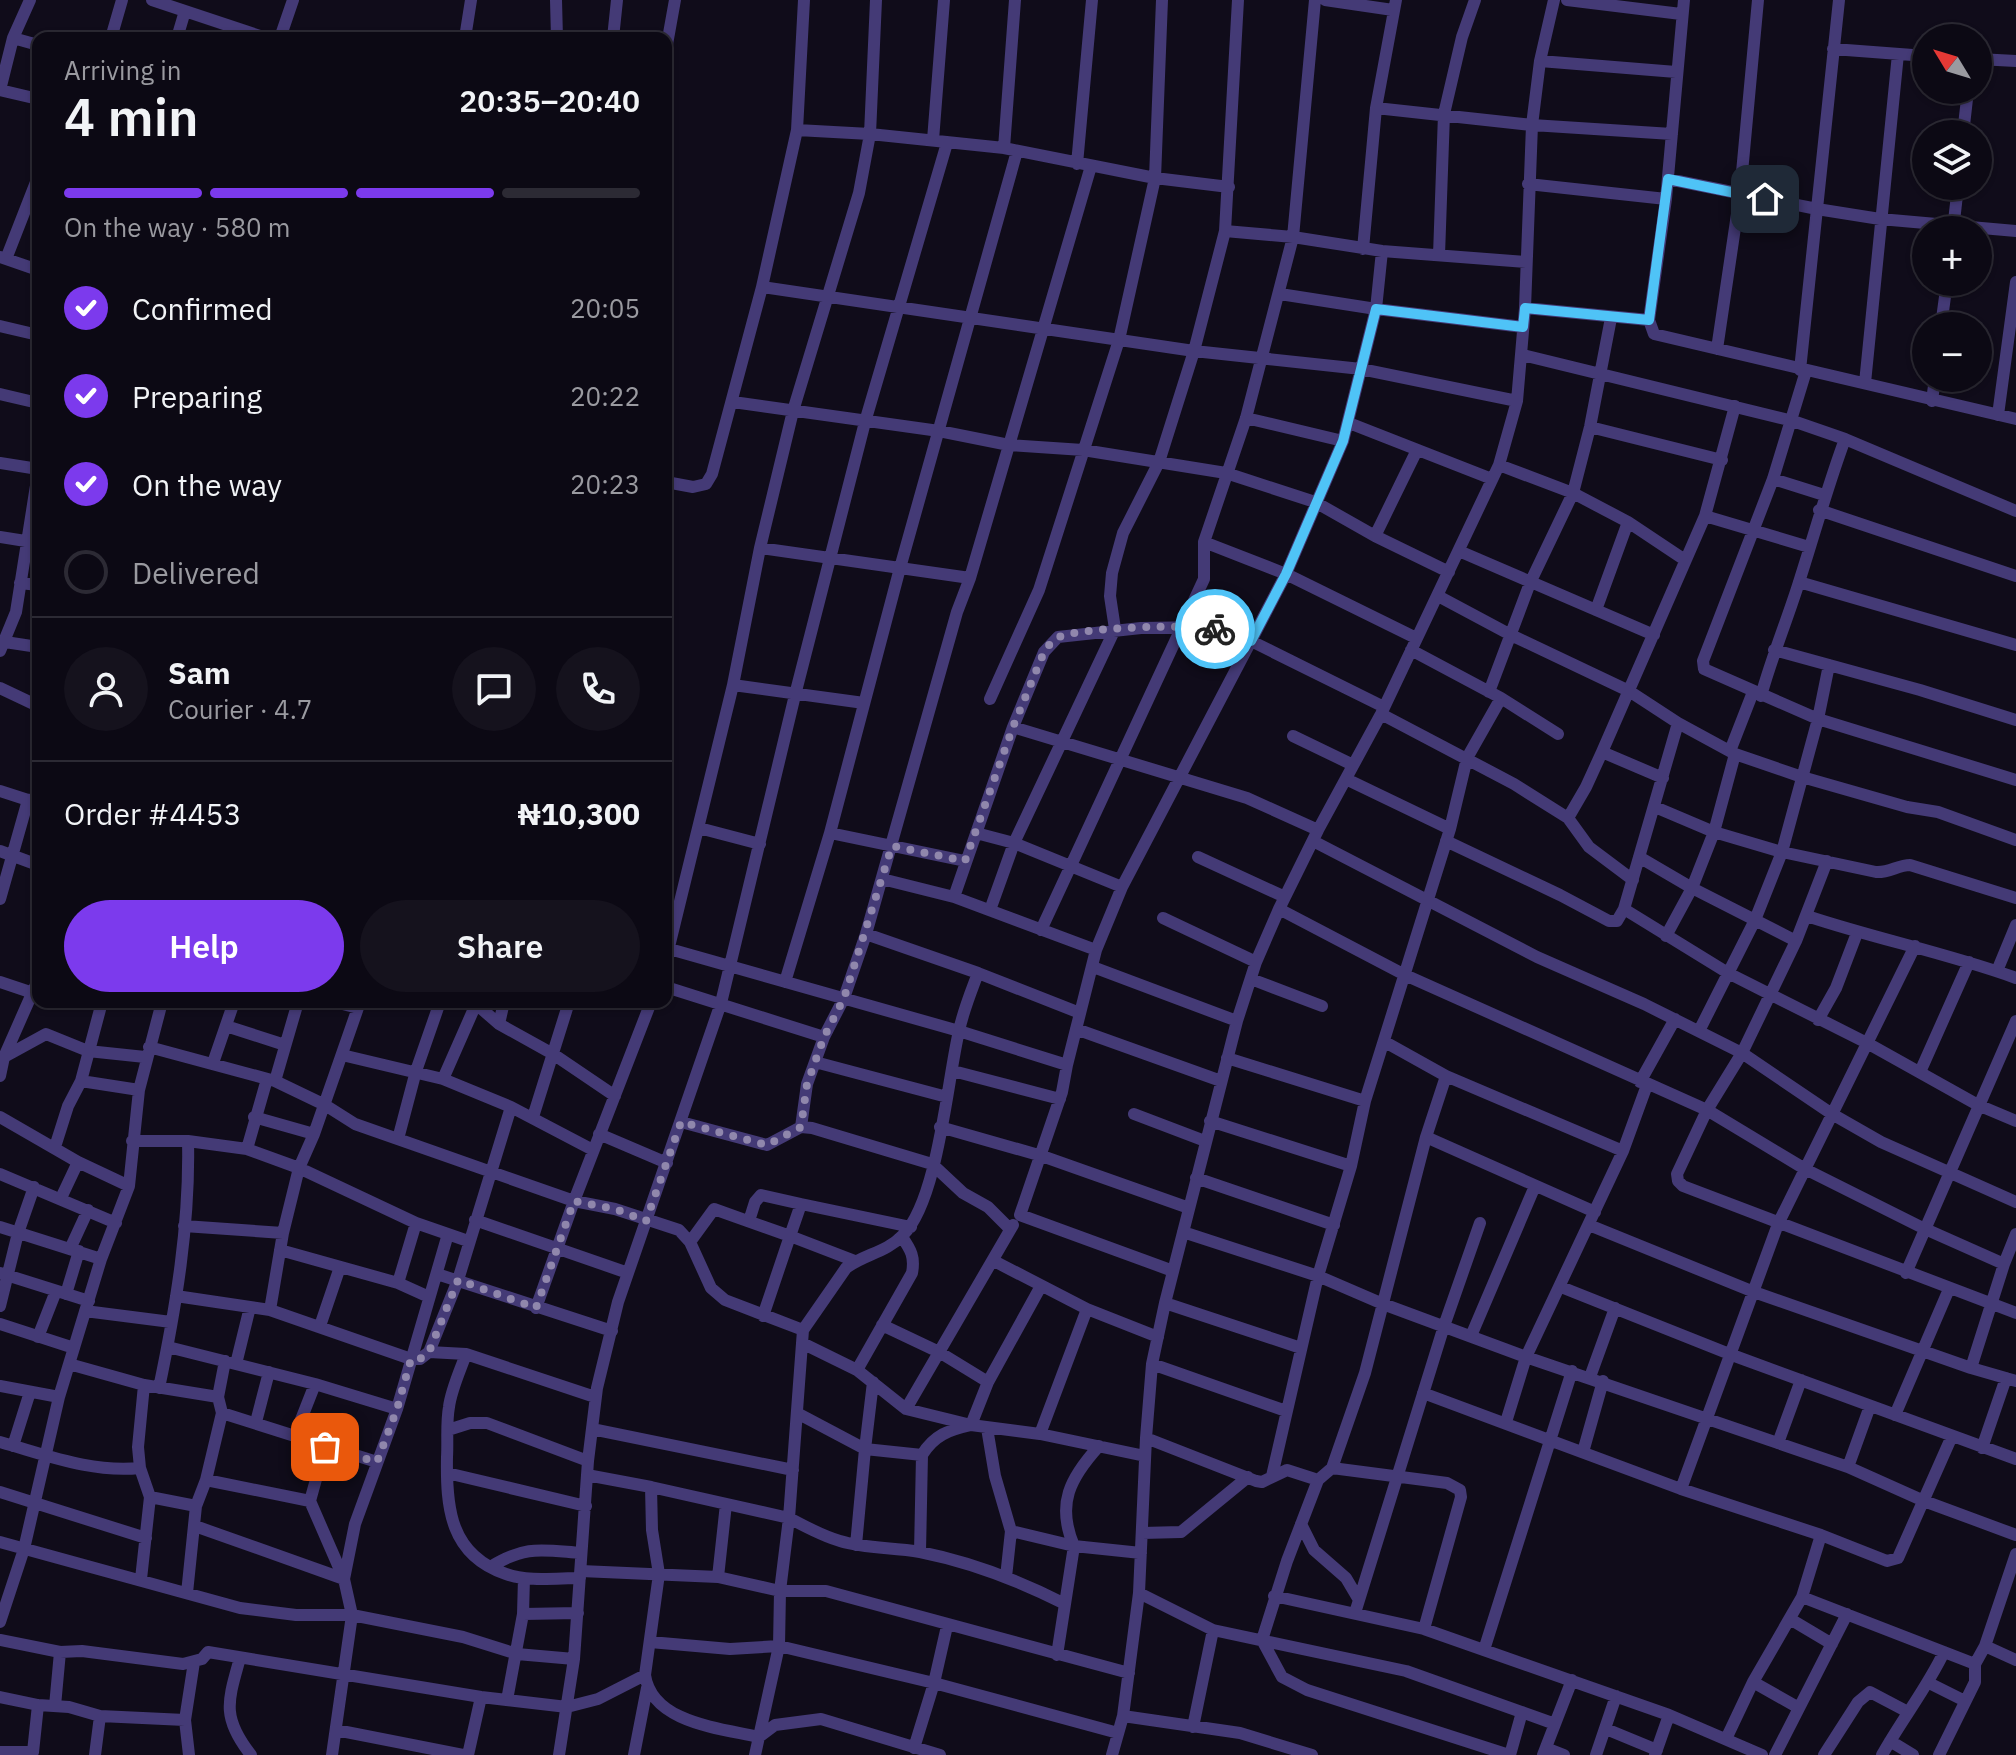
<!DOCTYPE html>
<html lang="en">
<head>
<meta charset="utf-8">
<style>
  body { margin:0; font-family:"IBM Plex Sans",sans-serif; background:#15121d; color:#f1f3f6; height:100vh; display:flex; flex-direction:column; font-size:30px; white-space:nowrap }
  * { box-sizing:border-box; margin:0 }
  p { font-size:26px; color:#9a9aa0 }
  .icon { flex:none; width:44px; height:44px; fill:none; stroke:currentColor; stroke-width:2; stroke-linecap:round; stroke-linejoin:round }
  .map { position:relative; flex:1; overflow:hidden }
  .sheet { position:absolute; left:32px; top:32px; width:640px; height:976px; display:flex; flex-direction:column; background:#0c0914; border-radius:16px; box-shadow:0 2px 6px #0004,0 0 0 2px #2c2a34 }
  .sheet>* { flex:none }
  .needle { width:52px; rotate:308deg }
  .tools { position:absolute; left:1912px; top:24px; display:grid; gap:16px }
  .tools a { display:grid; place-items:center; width:80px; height:80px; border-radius:50%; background:#0c0914; box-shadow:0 2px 6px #0004,0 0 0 2px #2c2a34; font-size:40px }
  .pin { position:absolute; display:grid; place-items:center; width:68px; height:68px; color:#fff; margin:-34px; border-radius:16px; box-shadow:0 4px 12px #0006 }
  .courier { position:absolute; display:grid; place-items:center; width:80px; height:80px; margin:-40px; border:6px solid #4fc3f7; border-radius:50%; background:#fff; color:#222; box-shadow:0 2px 10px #0007 }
  .overview em { font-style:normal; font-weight:600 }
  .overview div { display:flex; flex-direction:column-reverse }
  .overview { display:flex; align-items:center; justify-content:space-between; height:136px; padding:0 32px }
  h1 { font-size:52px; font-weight:600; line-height:60px }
  .bar { display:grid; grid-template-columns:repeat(4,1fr); gap:12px 8px; align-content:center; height:96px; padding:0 32px }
  .bar i { height:10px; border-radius:6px; background:#2c2a34 }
  .bar .selected { background:#7c3aed }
  .bar p { grid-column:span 4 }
  .line { display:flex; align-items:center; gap:20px; padding:0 32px; border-top:2px solid #2c2a34 }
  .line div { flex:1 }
  .round { display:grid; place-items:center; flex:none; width:84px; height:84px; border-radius:42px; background:#15121d }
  ol { padding:0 32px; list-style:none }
  li { display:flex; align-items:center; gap:24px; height:88px }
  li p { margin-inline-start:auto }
  li .icon { padding:8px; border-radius:50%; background:#7c3aed; color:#fff; stroke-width:4 }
  li:last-child { color:#9a9aa0 }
  li i { width:44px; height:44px; border:4px solid #2c2a34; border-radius:50% }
  .action { display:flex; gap:16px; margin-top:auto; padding:16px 32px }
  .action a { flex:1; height:92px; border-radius:48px; background:#7c3aed; color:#fff; font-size:32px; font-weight:600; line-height:92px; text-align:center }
  .action a+a { background:#15121d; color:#f1f3f6 }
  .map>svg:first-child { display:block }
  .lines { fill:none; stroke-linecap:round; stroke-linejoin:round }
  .minor { stroke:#443a76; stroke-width:12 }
  .done { stroke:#9087ac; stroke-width:8; stroke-dasharray:0 14.4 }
  .route { stroke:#4fc3f7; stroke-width:10 }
</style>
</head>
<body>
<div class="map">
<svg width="2016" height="1755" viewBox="0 0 2016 1755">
  <rect width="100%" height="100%" fill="#100c1a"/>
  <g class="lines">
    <path class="minor" d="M152 0 266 38
      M556 0 557 38
      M1325 0 1393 10
      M1567 0 1681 14
      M1684 0 1666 199 1649 320 1654 334 2016 419
      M13 38 38 45
      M111 38 122 0
      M177 38 185 11
      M280 38 293 0
      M465 38 471 0
      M613 38 617 0
      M1833 49 1926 56
      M666 50 675 0
      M1978 59 2016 61
      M1540 61 1676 72
      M0 90 13 38 30 0
      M0 90 38 99
      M1376 108 1532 125 1672 134
      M797 130 870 134 1004 148 1155 178 1229 187
      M1963 134 1968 90
      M933 140 944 0
      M1004 148 1015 0
      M1077 164 1092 0
      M1668 179 1817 209 1880 219 2016 231
      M1528 184 1666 199
      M1953 230 1958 186
      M1225 231 1293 237 1382 251 1526 262
      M1363 249 1376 108 1396 0
      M1439 255 1444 114 1462 37 1475 0
      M0 257 38 270
      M6 259 38 177
      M762 287 1194 351 1361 369 1517 401
      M1280 294 1376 309 1523 327
      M1525 308 1649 320
      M0 326 38 335
      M1941 326 1947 282
      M1717 349 1740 194 1758 0
      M1523 355 1793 421 1845 439 2016 511
      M1800 370 1839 0
      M1806 371 1773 479 1703 661 1704 669 1818 719 2016 780
      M1865 383 1898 54
      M0 394 38 403
      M1932 401 1935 378
      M733 402 939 431 1009 445 1083 450 1226 473 1315 502 1375 536 1449 572
      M1998 415 2016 282
      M1246 418 1343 441
      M1349 423 1492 479
      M1590 427 1722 460
      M0 463 38 469
      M1499 465 1573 493 1628 522 1685 560
      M1773 479 1824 495
      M666 482 693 487 706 484 712 474 762 287 797 130 804 0
      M1819 510 2016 576
      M1705 516 1809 547
      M1375 536 1417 450
      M0 537 38 543
      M1204 542 1286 574 1416 638
      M760 548 970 578
      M1459 551 1654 635
      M1799 582 2016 645
      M20 583 38 585
      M1438 596 1511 635 1629 691 1678 723 1735 754 1802 777 1907 807 1938 812 2016 840
      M1596 610 1628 522
      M5 642 38 647
      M1411 650 1501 698 1558 734
      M1774 650 1920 690 2016 720
      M0 651 16 612 38 473
      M733 685 864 703
      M0 688 38 706
      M1489 692 1530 583 1573 493 1590 427 1611 318
      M1761 696C1772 656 1788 618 1800 579 1815 532 1828 485 1845 439
      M990 699 1039 590 1119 340 1155 178 1162 0
      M1381 714 1514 784 1568 818 1589 847 1633 880
      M1013 727 1247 798 1318 830
      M1293 736 1353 765
      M1730 751 1753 692
      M1602 752 1663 778
      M1346 779 1450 829
      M0 791 28 800 38 799
      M1655 807 1714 832 1782 852 1876 872C1889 873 1898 865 1910 865L2016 898
      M1568 818 1586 787 1602 752 1705 516 1735 406
      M699 828 760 844
      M830 833 965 861
      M976 833 1014 843 1122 887
      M1313 841 1537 957 1644 1004 1742 1053 1832 1114 1881 1142 2016 1202
      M1446 841 1560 895 1609 921H1617L1624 909 1678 723
      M0 851 38 865
      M1198 857 1285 897
      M1639 857 1692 888 1796 941
      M1827 861 1796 941 1742 1053 1707 1110 1677 1174 1678 1181 1683 1186 2016 1313
      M882 879 954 897 1013 727 1044 652 1058 637 1141 628 1205 627 1221 630 1251 641 1384 707
      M954 897 1096 950 1122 887 1286 574 1343 441 1376 309 1382 251
      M0 899 28 800
      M1279 909 1405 975 1707 1110 1805 1169 1923 1228 2004 1264
      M1624 909 1728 973 1867 1043 1978 1105 2016 1121
      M990 910 1014 843 1115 629 1110 596 1112 573 1123 533 1159 462 1194 351 1225 231 1238 0
      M1807 916C1876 939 1947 953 2016 978
      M1163 918 1256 962
      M1041 930 1204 579V542L1246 418 1293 237 1315 0
      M866 934 978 973 1080 1013
      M1666 936 1692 888 1714 832 1735 754
      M666 948 959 1031 1067 1065 1096 950
      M666 959 733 685 760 548 793 411 859 193 870 134 876 0
      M1093 967 1237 1021
      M1997 971 2016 925
      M978 973C971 992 963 1011 959 1031 947 1082 938 1200 903 1235 886 1253 864 1254 846 1268L803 1330 789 1518C806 1527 822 1536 840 1541 866 1549 893 1547 920 1552 970 1562 1020 1581 1065 1604L1057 1655
      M1251 979 1322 1006
      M0 982 33 993
      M785 982 830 833 900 568 1017 151
      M666 987 824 1037 844 998 866 934 957 612 970 578 1091 166
      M335 1002 358 1008
      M460 1002 476 1004 499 1024 553 1054 615 1096
      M1818 1020 1836 988 1857 933
      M499 1024 504 1002
      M226 1026 285 1045
      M1076 1029 1221 1081
      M1699 1031 1755 920 1782 852 1818 719 1829 665
      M1385 1042 1446 1076 1623 1151
      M149 1047 275 1081 325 1105 355 1124 574 1201 615 1209 679 1230 690 1242 711 1288 725 1300 803 1330
      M342 1055 443 1079 511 1107 593 1150
      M4 1057 46 1034 88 1051 145 1057
      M1227 1058 1365 1101
      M815 1062 947 1097
      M213 1063 234 1002
      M1067 1065 1062 1092 1020 1215 1173 1271
      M953 1071 1060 1099
      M1920 1072 1969 962
      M0 1076 4 1057 38 980
      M1446 1076 1426 1137 1365 1373 1332 1468 1318 1480 1287 1561 1262 1640 1282 1677 1307 1690 1509 1755
      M443 1079 476 1004
      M81 1081 139 1090
      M275 1081 298 1002
      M1640 1082 1675 1019
      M1134 1114 1205 1141
      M0 1117 78 1162 129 1186
      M254 1117 314 1134
      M533 1117 569 1002
      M1210 1121 1351 1166
      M681 1122 767 1145 801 1127 812 1128 932 1164 963 1193 988 1207 1010 1229
      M801 1127 807 1084 824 1037
      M940 1127 1042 1156 1189 1208
      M599 1134 667 1163
      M1426 1137 1595 1212
      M398 1139 416 1071 440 1002
      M132 1141H188L247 1149 299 1168 416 1223 468 1241
      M55 1147 68 1106 81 1081 102 1002
      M247 1149 267 1079
      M0 1174 116 1223
      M1196 1178 1334 1225
      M61 1198 78 1162
      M475 1220 628 1273
      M749 1221 755 1202 761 1195 801 1204
      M1589 1225 1754 1292 1971 1368 2016 1381
      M184 1226 283 1233
      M0 1227 101 1259
      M1183 1232 1318 1276 1383 1304 1526 1357 1848 1467 1924 1501 2016 1535
      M690 1242 714 1209 790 1236 801 1204 911 1227
      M70 1249 88 1210
      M280 1250 398 1283 429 1297
      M994 1261 1087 1309 1158 1337
      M0 1273 89 1301
      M1906 1273 2016 1021
      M437 1274 612 1331
      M398 1283 416 1223
      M1561 1287 1732 1355 2016 1459
      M66 1294 79 1251
      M176 1296 270 1310 411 1359H420L429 1352 458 1280 511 1107
      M1165 1303 1301 1348
      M0 1306 18 1233 34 1187
      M536 1308 574 1201 651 1002
      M1087 1309 1040 1434 1145 1456
      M270 1310 283 1233 299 1168 314 1134 360 1002
      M85 1311 171 1322
      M763 1316 790 1236 855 1261
      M0 1324 74 1348
      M882 1325 939 1352 988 1382
      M320 1326 340 1267
      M1471 1336 1535 1186
      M38 1337 56 1291
      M802 1343 857 1370 906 1409 971 1425 1040 1434
      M168 1347 315 1384 397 1409
      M429 1352 466 1354 595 1397
      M466 1354C460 1371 451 1390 449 1407 446 1423 448 1441 447 1457 446 1508 450 1555 506 1574 528 1582 557 1578 580 1578
      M69 1364 144 1385 218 1397
      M236 1364 250 1307
      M1152 1364 1286 1411
      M1971 1368 2004 1264 2016 1234
      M857 1370 912 1273C915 1257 911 1250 902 1237
      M1590 1377 1615 1308
      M873 1382 865 1449 922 1455 920 1552
      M0 1386 59 1397
      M159 1388C176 1307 190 1223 188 1141
      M1423 1393 1681 1489 1821 1535 1887 1561 1898 1558 1952 1436
      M906 1409 1013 1225
      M222 1413 377 1462
      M797 1413 865 1449 856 1545
      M1895 1415 1949 1289
      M256 1422 269 1372
      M1506 1422 1526 1357 1623 1151 1647 1085
      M987 1428 995 1476 1011 1531
      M592 1429 793 1470
      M448 1430 470 1423H487L588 1461
      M295 1435 315 1384
      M1146 1438 1256 1481 1262 1482 1287 1470 1318 1480
      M0 1442C47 1455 91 1473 140 1468
      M1778 1443 1801 1380
      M13 1446 30 1392
      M1982 1448 2006 1378
      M1583 1452 1603 1381
      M922 1455C934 1435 949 1430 971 1425L988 1382 1041 1286
      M1848 1467 1870 1406
      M1332 1468 1447 1483 1460 1490 1461 1497 1424 1629
      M447 1473 586 1506
      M587 1475 651 1487 652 1530 659 1574 645 1675C652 1723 720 1728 759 1737
      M1272 1476 1318 1276 1351 1166 1365 1101 1450 829 1467 758 1501 698
      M206 1480 310 1501 325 1447
      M651 1487 789 1518 780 1591 779 1646 755 1755
      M1681 1489 1778 1224 1915 946
      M0 1492 146 1538
      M150 1497 196 1506
      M310 1501 344 1579 352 1615 332 1755
      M1301 1524 1314 1550 1346 1578 1359 1600
      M195 1526 344 1579
      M1142 1533 1181 1532 1248 1477
      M0 1542 240 1608 296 1615H352L463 1637 517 1654 574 1659
      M490 1567C526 1545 541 1550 581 1553
      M581 1571 718 1577 780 1591H826L1129 1673
      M718 1577 726 1504
      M1006 1577 1011 1531 1074 1546C1056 1504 1070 1478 1099 1446
      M141 1579 150 1497 140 1468 138 1447 144 1385
      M344 1579 355 1524 397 1409 448 1234
      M187 1593 196 1506 206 1480 222 1413 218 1397 225 1361
      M1139 1593 1213 1630 1406 1671 1555 1724
      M1274 1596 1424 1629 1669 1715 1762 1755
      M1802 1597 1975 1664
      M1065 1604 1074 1546 1141 1553
      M1355 1613 1444 1326 1480 1223
      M523 1614 578 1613
      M1790 1619 1832 1644
      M0 1622 24 1549 59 1397 101 1259 129 1186 139 1090 162 1002
      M0 1640 60 1652 82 1651 183 1664 202 1659 208 1652 481 1697 567 1707 598 1699 645 1675
      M650 1642 730 1649 779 1646 934 1683 1118 1733
      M1985 1646 2016 1660
      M1484 1650 1572 1371
      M240 1658C228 1701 221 1717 251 1755
      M1753 1682 1799 1708
      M1929 1683 1965 1701
      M0 1697 38 1705 69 1707 100 1716 185 1720 189 1755
      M507 1700 523 1614 524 1578
      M55 1706 60 1652
      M1123 1716 1240 1733 1312 1755
      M185 1720 194 1662
      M1193 1727 1213 1630
      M1606 1729 1657 1750
      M336 1730 463 1755
      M759 1737 775 1725 821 1719 940 1755
      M1726 1739 1753 1682 1802 1597 1821 1535
      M1890 1741 1913 1755
      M914 1748 934 1683 947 1626
      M1546 1748 1564 1755
      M0 1752H33L38 1705
      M95 1755 100 1716
      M468 1755 481 1697
      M559 1755 574 1659 588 1461 597 1388 618 1302 721 1003 795 695 865 422 947 143
      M634 1755 647 1688
      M1112 1755 1123 1716 1139 1593 1146 1438 1152 1364 1165 1303 1237 1021 1256 962 1279 909 1318 830 1381 714 1499 465 1517 401 1525 308 1532 125 1540 61 1554 0
      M1510 1755 1522 1712
      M1543 1755 1572 1680
      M1596 1755 1616 1696
      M1655 1755 1669 1715
      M1775 1755 1847 1614
      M1824 1755 1858 1702 1870 1692 1908 1712
      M1882 1755C1902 1719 1927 1688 1944 1652
      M1939 1755 1975 1682V1664L1985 1646 2016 1554"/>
  </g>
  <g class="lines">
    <path class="done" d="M325 1447 377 1462 397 1409 411 1359H420L429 1352 458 1280 536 1308 574 1201 615 1209 646 1221 681 1122 767 1145 801 1127 807 1084 824 1037 844 998 892 846 965 861 1013 727 1044 652C1048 647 1051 641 1057 638 1076 627 1192 624 1215 629"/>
    <path class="route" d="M1215 629 1251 641 1286 574 1343 441 1376 309 1523 327 1525 308 1649 320 1668 179 1765 199"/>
  </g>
</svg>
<div class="tools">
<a><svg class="needle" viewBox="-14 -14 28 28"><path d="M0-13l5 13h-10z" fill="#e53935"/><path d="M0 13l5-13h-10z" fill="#9a9aa0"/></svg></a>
<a><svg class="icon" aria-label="layers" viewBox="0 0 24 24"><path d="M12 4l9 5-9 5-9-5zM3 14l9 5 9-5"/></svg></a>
<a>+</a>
<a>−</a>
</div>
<div class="pin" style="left:325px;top:1447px;background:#ea580c"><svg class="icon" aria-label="bag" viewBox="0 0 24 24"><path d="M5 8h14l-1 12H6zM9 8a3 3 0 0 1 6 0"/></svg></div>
<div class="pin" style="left:1765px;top:199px;background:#1f2937"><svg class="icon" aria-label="home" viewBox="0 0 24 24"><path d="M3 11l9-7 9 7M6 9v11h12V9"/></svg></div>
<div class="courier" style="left:1215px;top:629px"><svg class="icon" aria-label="bike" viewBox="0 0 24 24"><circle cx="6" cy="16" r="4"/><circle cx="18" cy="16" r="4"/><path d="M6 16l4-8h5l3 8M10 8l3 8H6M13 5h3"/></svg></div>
<section class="sheet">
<div class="overview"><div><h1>4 min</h1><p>Arriving in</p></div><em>20:35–20:40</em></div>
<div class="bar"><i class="selected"></i><i class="selected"></i><i class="selected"></i><i></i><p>On the way · 580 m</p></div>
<ol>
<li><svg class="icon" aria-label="check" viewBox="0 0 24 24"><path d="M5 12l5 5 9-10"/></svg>Confirmed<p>20:05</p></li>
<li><svg class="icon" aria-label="check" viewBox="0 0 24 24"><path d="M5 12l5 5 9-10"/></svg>Preparing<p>20:22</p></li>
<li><svg class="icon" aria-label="check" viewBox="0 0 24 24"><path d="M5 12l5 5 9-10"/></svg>On the way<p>20:23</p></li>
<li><i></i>Delivered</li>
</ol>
<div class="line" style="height:144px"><a class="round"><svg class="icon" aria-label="person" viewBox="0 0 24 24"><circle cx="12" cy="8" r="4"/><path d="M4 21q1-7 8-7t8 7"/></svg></a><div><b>Sam</b><p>Courier · 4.7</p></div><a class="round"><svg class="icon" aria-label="chat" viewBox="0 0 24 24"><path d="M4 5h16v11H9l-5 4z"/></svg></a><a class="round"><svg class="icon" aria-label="phone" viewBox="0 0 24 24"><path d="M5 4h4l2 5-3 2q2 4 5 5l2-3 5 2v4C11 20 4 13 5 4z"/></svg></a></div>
<div class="line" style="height:104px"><div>Order #4453</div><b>₦10,300</b></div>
<div class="action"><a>Help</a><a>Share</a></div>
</section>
</div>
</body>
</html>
